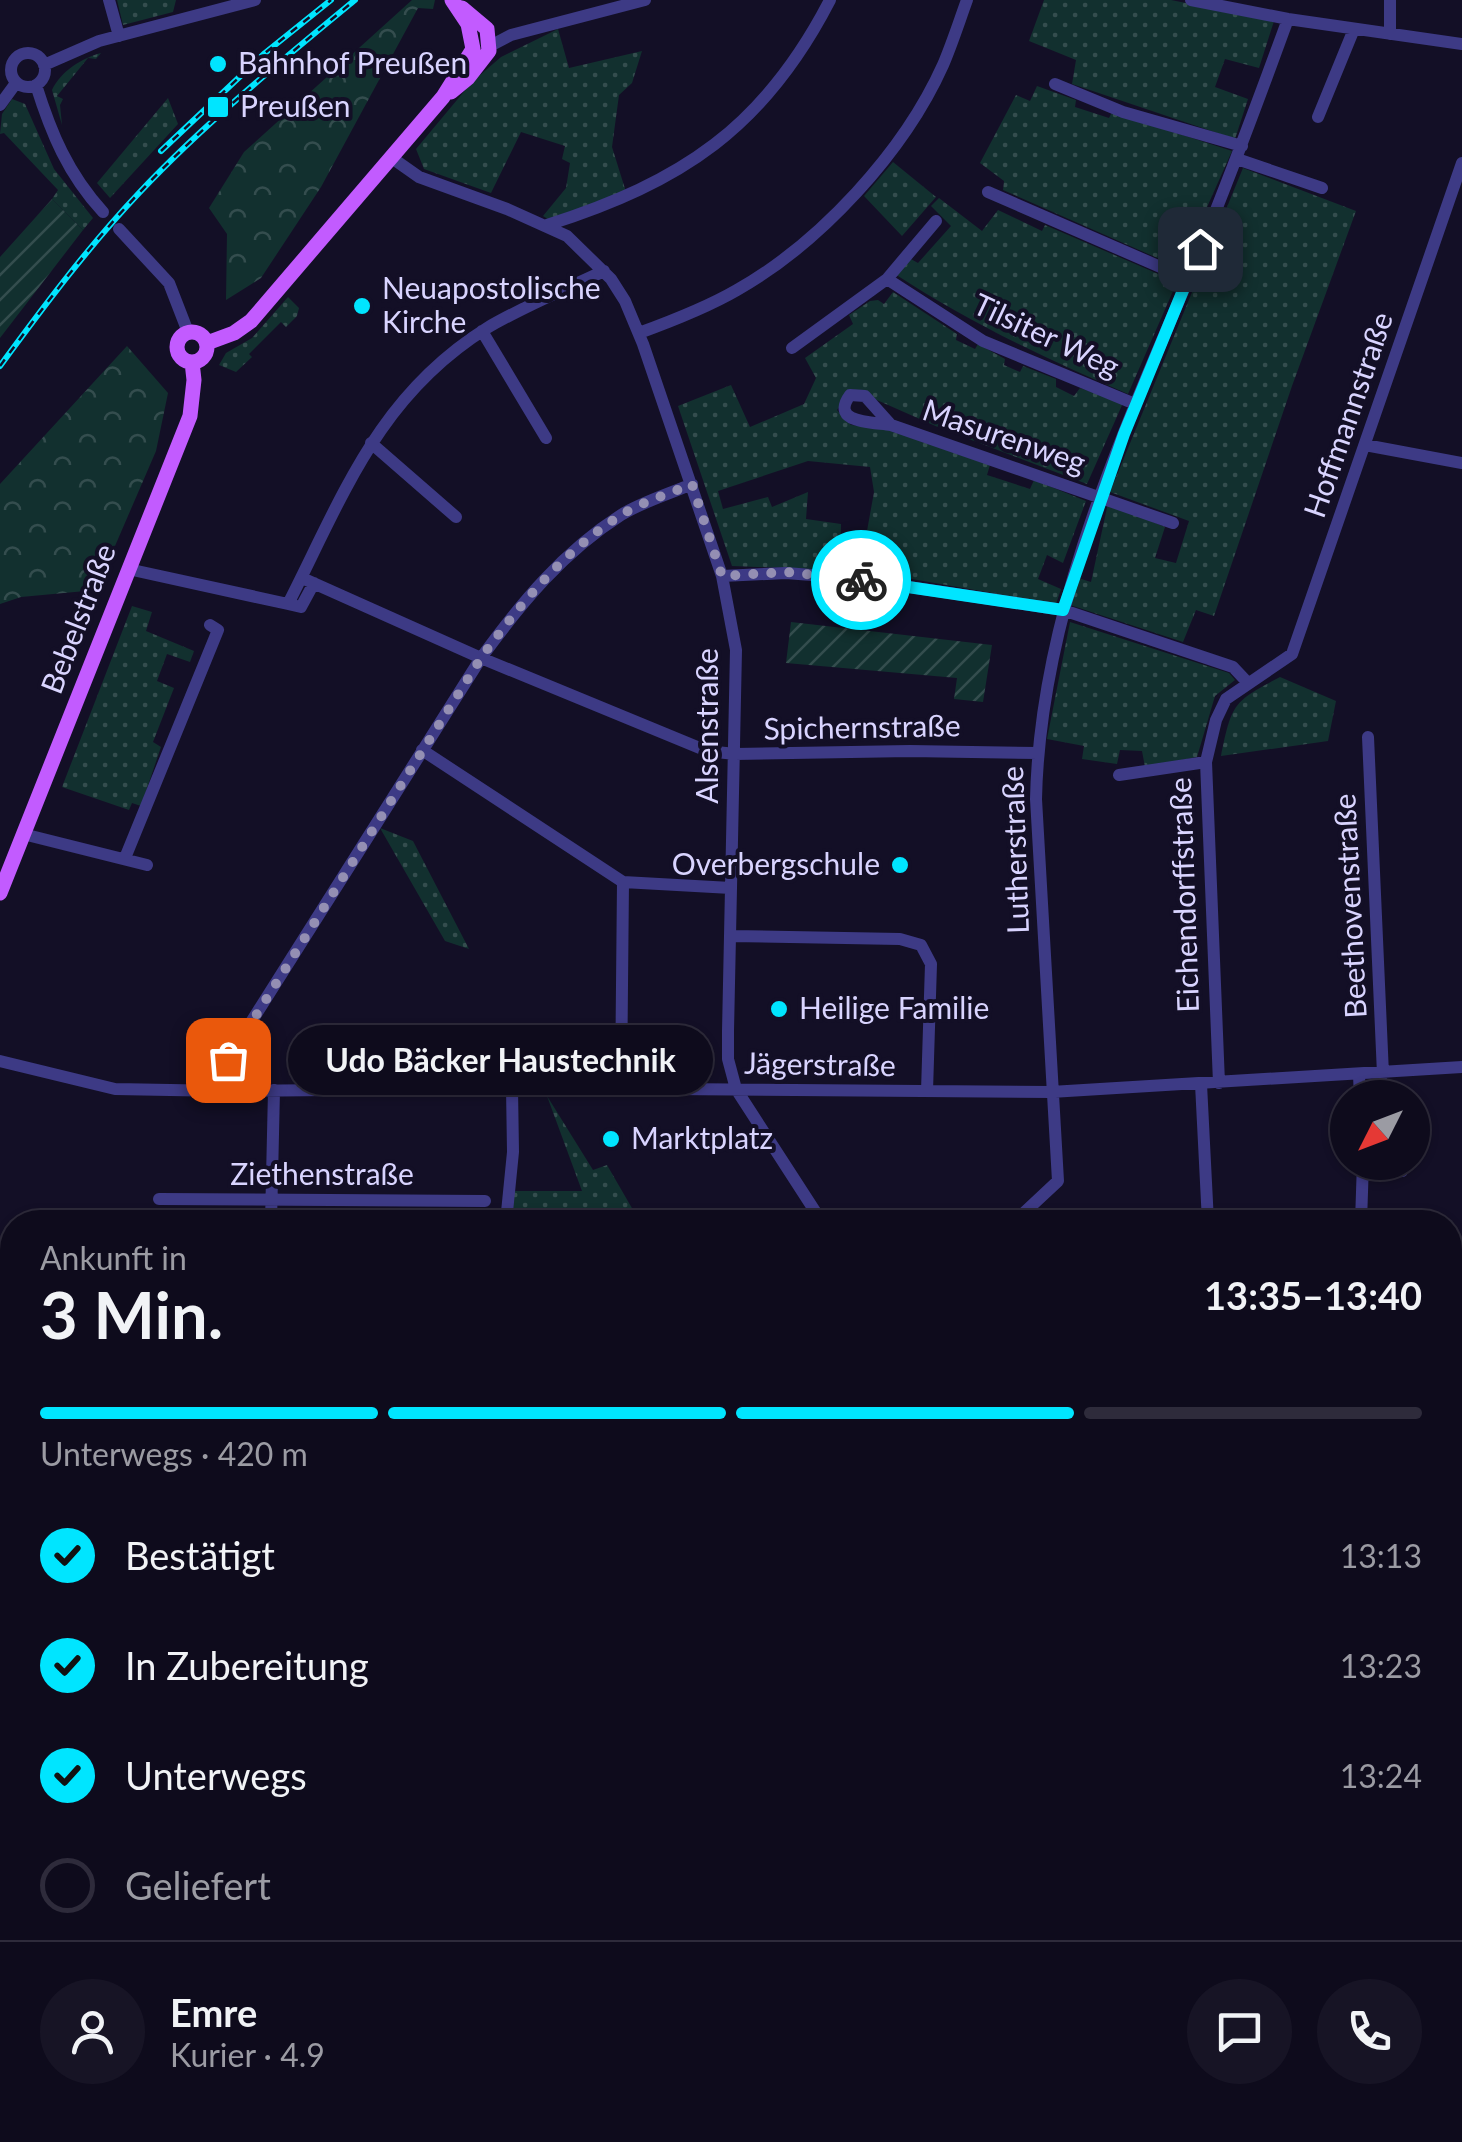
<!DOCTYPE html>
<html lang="de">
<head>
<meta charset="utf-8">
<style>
  body { margin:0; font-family:Lato,sans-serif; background:#171425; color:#f1f3f6; height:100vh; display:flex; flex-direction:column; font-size:38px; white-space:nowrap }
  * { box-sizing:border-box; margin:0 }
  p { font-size:32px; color:#9b9ba3 }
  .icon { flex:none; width:55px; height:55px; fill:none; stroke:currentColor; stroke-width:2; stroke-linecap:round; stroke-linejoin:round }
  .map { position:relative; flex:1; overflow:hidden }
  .drawer { position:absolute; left:0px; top:1210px; width:1462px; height:932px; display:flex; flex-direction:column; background:#0e0b1c; border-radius:40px 40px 0 0; box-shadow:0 2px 8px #0004,0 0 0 2px #2e2b3b }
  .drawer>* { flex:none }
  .needle { width:65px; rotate:228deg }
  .controls { position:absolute; left:1330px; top:1080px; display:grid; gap:20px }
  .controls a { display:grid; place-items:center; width:100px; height:100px; border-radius:50%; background:#0e0b1c; box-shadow:0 2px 8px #0004,0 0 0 2px #2e2b3b; font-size:50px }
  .pin { position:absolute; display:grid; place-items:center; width:85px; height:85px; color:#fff; margin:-42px; border-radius:20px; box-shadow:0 5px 15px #0006 }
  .courier { position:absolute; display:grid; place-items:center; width:100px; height:100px; margin:-50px; border:8px solid #00e5ff; border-radius:50%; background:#fff; color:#222; box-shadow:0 2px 12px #0007 }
  .bubble { position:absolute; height:70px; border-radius:35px; background:#0e0b1c; box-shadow:0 2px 8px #0004,0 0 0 2px #2e2b3b; font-size:32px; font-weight:700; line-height:70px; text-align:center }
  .summary em { font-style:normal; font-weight:700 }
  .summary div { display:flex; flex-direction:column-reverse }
  .summary { display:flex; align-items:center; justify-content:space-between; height:170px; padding:0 40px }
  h1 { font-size:65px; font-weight:700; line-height:75px }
  .bar { display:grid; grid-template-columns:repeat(4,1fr); gap:15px 10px; align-content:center; height:120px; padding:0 40px }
  .bar i { height:12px; border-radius:8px; background:#2e2b3b }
  .bar .selected { background:#00e5ff }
  .bar p { grid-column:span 4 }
  .line { display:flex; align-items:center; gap:25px; padding:0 40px; border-top:2px solid #2e2b3b }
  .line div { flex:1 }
  .round { display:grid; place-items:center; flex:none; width:105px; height:105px; border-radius:52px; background:#171425 }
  ol { padding:0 40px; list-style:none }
  li { display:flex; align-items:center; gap:30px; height:110px }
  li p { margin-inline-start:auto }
  li .icon { padding:10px; border-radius:50%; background:#00e5ff; color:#111; stroke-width:4 }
  li:last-child { color:#9b9ba3 }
  li i { width:55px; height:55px; border:5px solid #2e2b3b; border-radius:50% }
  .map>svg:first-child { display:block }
  .grass { fill:url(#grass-dots) }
  .forest { fill:url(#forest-crowns) }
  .garden { fill:url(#garden-furrows) }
  .water { fill:url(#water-ripples) }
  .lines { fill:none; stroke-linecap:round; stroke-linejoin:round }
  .stream { stroke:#0c2248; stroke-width:2.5 }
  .minor { stroke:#3d3a85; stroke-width:12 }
  .major { stroke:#c25bff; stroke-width:15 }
  .rail-casing { stroke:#00e5ff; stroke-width:6 }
  .rail { stroke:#130f26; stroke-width:2.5; stroke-dasharray:8; stroke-linecap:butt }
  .done { stroke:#948fb3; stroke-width:10; stroke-dasharray:0 18 }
  .route { stroke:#00e5ff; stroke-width:12 }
  .poi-dot { fill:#00e5ff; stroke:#130f26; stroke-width:4 }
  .labels { text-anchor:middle; stroke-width:8; stroke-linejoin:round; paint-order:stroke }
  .poi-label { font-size:30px; fill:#d9d4ff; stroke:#130f26; text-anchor:start }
  .street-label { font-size:30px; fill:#d9d4ff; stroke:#130f26 }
</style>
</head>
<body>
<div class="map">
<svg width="1462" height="2142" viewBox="0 0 1462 2142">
  <defs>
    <pattern id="grass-dots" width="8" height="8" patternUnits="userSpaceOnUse" patternTransform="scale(2.5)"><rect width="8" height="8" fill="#12302f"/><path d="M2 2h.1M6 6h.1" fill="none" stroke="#344d4e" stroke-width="1.8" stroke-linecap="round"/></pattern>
    <pattern id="forest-crowns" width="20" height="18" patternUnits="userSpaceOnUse" patternTransform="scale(2.5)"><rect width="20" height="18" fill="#12302f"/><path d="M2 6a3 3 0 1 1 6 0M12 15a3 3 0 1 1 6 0" fill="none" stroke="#344d4e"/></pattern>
    <pattern id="garden-furrows" width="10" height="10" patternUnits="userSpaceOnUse" patternTransform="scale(2.5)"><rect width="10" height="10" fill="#12302f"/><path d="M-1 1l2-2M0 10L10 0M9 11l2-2" fill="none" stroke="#344d4e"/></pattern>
    <pattern id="water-ripples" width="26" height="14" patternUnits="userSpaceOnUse" patternTransform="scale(2.5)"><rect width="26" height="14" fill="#0c2248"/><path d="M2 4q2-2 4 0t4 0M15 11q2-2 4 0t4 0" fill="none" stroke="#2f4163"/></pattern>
  </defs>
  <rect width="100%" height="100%" fill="#130f26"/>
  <path class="grass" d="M117 0H176L173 12 123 25Z
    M1044 0H1171L1274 21 1259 68 1225 59 1215 87 1248 99 1235 139 1072 84 1076 60 1029 41Z
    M558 29 569 68 642 51 632 83 619 95 612 147 626 192 551 221 543 216 566 188 570 163 562 159 565 146 521 132 491 193 424 169 416 149 472 82 501 57Z
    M101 53 96 59 88 58 57 96 63 99 60 105 62 125 52 90C61 71 82 58 101 53Z
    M1037 86 1076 100 1075 107 1109 118 1112 112 1232 151 1180 268 1003 190 1004 181 980 163 1016 95 1030 101Z
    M168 98 178 124 110 198 97 183Z
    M12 99 25 104 54 169 93 218 83 230 52 199 58 190 4 133 0 134 2 114Z
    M893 162 936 197 902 236 864 196Z
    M1243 168 1356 211 1292 386 1214 616 1196 610 1183 642 1070 605 1078 578 1091 582 1108 503 1165 527 1155 558 1176 563 1189 521 1110 492Z
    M939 198 982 231 998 210 1042 231 1045 225 1177 282 1128 394C1046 359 970 323 895 274L909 258 918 263 951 226 931 206Z
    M893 292 957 334 956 340 975 349 978 344 1005 359 1004 365 1020 372 1023 366 1056 379V387L1074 396 1080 388 1123 403 1087 484 940 428 852 389 837 410 851 425 891 429 990 465 987 475 1030 489 1034 480 1086 501 1063 563 1047 555 1038 579 1061 589 1056 604 860 570 874 492 870 467 808 461 718 491 723 509 768 497 772 507 808 492 806 519 841 524 840 570 732 566 678 406 731 385 750 427 804 404 816 378 805 358 853 324 849 315 870 301 878 300 884 304Z
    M288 297 299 308 297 316 286 327 281 322 249 354 252 357 236 372 219 365 226 353 252 338Z
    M132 606 152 612 146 631 194 651 190 662 167 654 157 681 174 688 153 742 161 747 141 806 132 803 129 810 62 787Z
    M1070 622 1229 673 1235 680 1215 696 1197 757 1145 767 1142 751 1120 750 1117 764 1082 759 1084 746 1047 739Z
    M1280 677 1336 701 1328 741 1221 756C1232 703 1233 702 1280 677Z
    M380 828 413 841 469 949 445 941Z
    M547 1096 593 1170 607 1165 640 1222H509L512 1191H582Z
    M12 1558V1805L0 1794V1563Z
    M0 1886 4 1898 12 1905V1952L0 1932Z
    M58 2130H105L90 2142H58Z
    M165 2130H223L211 2142H150Z"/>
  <path class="forest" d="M412 0H435L433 9 418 8 321 187 261 278 226 300 227 234 209 208 244 152Z
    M127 346 168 393 156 451 96 590 21 597 0 604V484Z
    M1462 1747V1894L1450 1880V1761Z
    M1462 1982V2142H1419L1417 2130H1450V2002Z
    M105 2130H165L150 2142H90Z
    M1129 2130H1170L1163 2142H1141Z
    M1181 2130H1402L1404 2142H1201Z"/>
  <path class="garden" d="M52 199 83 230 0 338V257Z
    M791 622 992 645 983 702 954 699 957 678 786 663Z
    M12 1354V1448L0 1447V1355Z
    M0 1525H12V1558L0 1563Z"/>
  <path class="water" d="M0 1794 12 1805V1878L0 1867Z
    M296 2130H384L399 2142H310Z"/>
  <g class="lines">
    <path class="stream" d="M1160 2130 1171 2142
      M128 2142 137 2130"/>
    <path class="minor" d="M109 0 119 36
      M1191 0 1288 19 1462 44
      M1390 0V34
      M490 46 511 35 645 0
      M11 70a17 17 0 1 1 34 0a17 17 0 1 1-34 0Z
      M44 65 99 41 255 0
      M1055 84 1123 112 1242 146
      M36 85C51 133 68 174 103 212
      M0 105 16 83
      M1318 117 1354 29
      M392 158 419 177 507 209 567 236 611 279 625 301 643 344 722 576 736 650 728 1031V1059L736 1089 822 1222
      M1237 159 1322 188
      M988 192 1188 279
      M547 225C682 182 764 128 830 0
      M119 229 169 283 188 332
      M887 279 983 341 1135 404
      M482 331 546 438
      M639 333C672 321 706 308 737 290 820 243 904 152 943 65 952 44 959 22 967 0
      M792 348 887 279 936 221
      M891 425 865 396 850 395C829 424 874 422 891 425L1173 523
      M371 443 456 517
      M1365 445 1462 463
      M128 569 288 604
      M722 576 786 573 849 578 1063 610 1233 667 1248 683
      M302 578 481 658 707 751 735 754 910 751 1038 753
      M314 583 301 607 288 604C343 496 378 396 487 328 524 306 566 289 604 271
      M1368 737 1383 1074
      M422 750 623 882 731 888
      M1119 775 1206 762
      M23 834 147 865
      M125 858 218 630 210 625
      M730 936 900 939 921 945 931 964 927 1091
      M0 1061 115 1089 225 1091 545 1088 1051 1092 1462 1067
      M1359 1075 1360 1098
      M1219 1083 1206 762 1216 720 1226 699 1292 654 1462 163
      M1201 1084 1208 1222
      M621 1089 623 882
      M225 1091 226 1068 236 1046 481 658C521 603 563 552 621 515 642 502 669 494 692 484
      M1363 1175 1402 1171 1406 1162
      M159 1199 485 1201
      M271 1222 274 1090
      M506 1222 513 1152 512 1088
      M1014 1222 1058 1181 1036 799C1040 618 1117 446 1187 282 1223 195 1256 107 1288 19
      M1361 1222 1363 1162
      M1450 1257 1462 1253
      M0 1336 12 1335
      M0 1977 12 1975
      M1407 2130 1409 2142"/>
    <path class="major" d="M451 92 468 78 489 51 487 29 462 8
      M177 347a15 15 0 1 1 30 0a15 15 0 1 1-30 0Z
      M207 343 234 333 251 321 443 97 473 49 468 24 452 0
      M0 893 190 416 194 380 192 362"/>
    <g class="rail-casing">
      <path id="rail" d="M161 151 265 53 331 0
        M0 366C44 306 88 247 139 193 205 123 281 61 355 0"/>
    </g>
    <use href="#rail" class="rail"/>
  </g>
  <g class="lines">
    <path class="done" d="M228 1060 481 658C521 603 563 552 621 515 642 502 669 494 692 484L722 576 786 572 861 580"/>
    <path class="route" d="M861 580 1063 610 1124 434 1200 249"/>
  </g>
  <g class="poi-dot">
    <circle cx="218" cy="64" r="10"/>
    <rect x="206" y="95" width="24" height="24" rx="5"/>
    <circle cx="362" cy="306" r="10"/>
    <circle cx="900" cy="865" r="10"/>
    <circle cx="779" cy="1009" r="10"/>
    <circle cx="611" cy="1139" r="10"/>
  </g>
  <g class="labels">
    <g class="poi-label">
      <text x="238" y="74">Bahnhof Preußen</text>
      <text x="240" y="117">Preußen</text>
      <text x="382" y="299">Neuapostolische<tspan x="382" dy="34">Kirche</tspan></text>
      <text x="880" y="875" text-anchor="end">Overbergschule</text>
      <text x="799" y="1019">Heilige Familie</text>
      <text x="631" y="1149">Marktplatz</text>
    </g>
    <g class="street-label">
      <text transform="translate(1046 336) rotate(25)" y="10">Tilsiter Weg</text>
      <text transform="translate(1349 415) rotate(-71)" y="10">Hoffmannstraße</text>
      <text transform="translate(1004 437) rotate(19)" y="10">Masurenweg</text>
      <text transform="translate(79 619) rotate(-69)" y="10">Bebelstraße</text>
      <text transform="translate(708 726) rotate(-90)" y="10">Alsenstraße</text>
      <text transform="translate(862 728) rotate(-1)" y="10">Spichernstraße</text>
      <text transform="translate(1016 850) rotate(-92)" y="10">Lutherstraße</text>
      <text transform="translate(1185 895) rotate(-92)" y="10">Eichendorffstraße</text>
      <text transform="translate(1351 906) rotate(-93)" y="10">Beethovenstraße</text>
      <text transform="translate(820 1065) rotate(1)" y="10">Jägerstraße</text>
      <text x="322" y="1185">Ziethenstraße</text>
    </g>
  </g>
</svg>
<div class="controls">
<a><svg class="needle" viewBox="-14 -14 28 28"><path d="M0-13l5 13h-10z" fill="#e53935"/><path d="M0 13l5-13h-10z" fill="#9b9ba3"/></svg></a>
</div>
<div class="pin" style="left:228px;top:1060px;background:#ea580c"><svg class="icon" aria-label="bag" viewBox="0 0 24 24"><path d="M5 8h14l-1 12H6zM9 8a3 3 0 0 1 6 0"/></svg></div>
<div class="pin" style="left:1200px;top:249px;background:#1f2937"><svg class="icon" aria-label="home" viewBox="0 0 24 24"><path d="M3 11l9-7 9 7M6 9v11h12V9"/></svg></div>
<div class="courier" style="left:861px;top:580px"><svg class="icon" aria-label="bike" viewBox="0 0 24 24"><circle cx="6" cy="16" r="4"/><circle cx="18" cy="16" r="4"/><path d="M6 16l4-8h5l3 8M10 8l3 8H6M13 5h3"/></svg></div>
<div class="bubble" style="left:288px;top:1025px;width:425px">Udo Bäcker Haustechnik</div>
<section class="drawer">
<div class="summary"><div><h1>3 Min.</h1><p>Ankunft in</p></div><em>13:35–13:40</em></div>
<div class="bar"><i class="selected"></i><i class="selected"></i><i class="selected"></i><i></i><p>Unterwegs · 420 m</p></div>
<ol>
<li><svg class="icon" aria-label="check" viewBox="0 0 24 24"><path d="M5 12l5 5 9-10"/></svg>Bestätigt<p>13:13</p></li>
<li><svg class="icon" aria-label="check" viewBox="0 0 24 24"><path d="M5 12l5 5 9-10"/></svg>In Zubereitung<p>13:23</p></li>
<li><svg class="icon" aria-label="check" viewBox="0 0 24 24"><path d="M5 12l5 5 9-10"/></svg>Unterwegs<p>13:24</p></li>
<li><i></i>Geliefert</li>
</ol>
<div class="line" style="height:180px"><a class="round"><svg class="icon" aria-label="person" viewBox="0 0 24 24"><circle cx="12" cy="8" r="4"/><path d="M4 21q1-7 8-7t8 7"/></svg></a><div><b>Emre</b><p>Kurier · 4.9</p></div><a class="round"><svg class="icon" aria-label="chat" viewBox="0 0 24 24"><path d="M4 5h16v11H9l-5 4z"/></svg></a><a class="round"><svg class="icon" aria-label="phone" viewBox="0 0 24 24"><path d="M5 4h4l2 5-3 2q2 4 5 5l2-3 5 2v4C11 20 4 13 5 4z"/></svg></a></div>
</section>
</div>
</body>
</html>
